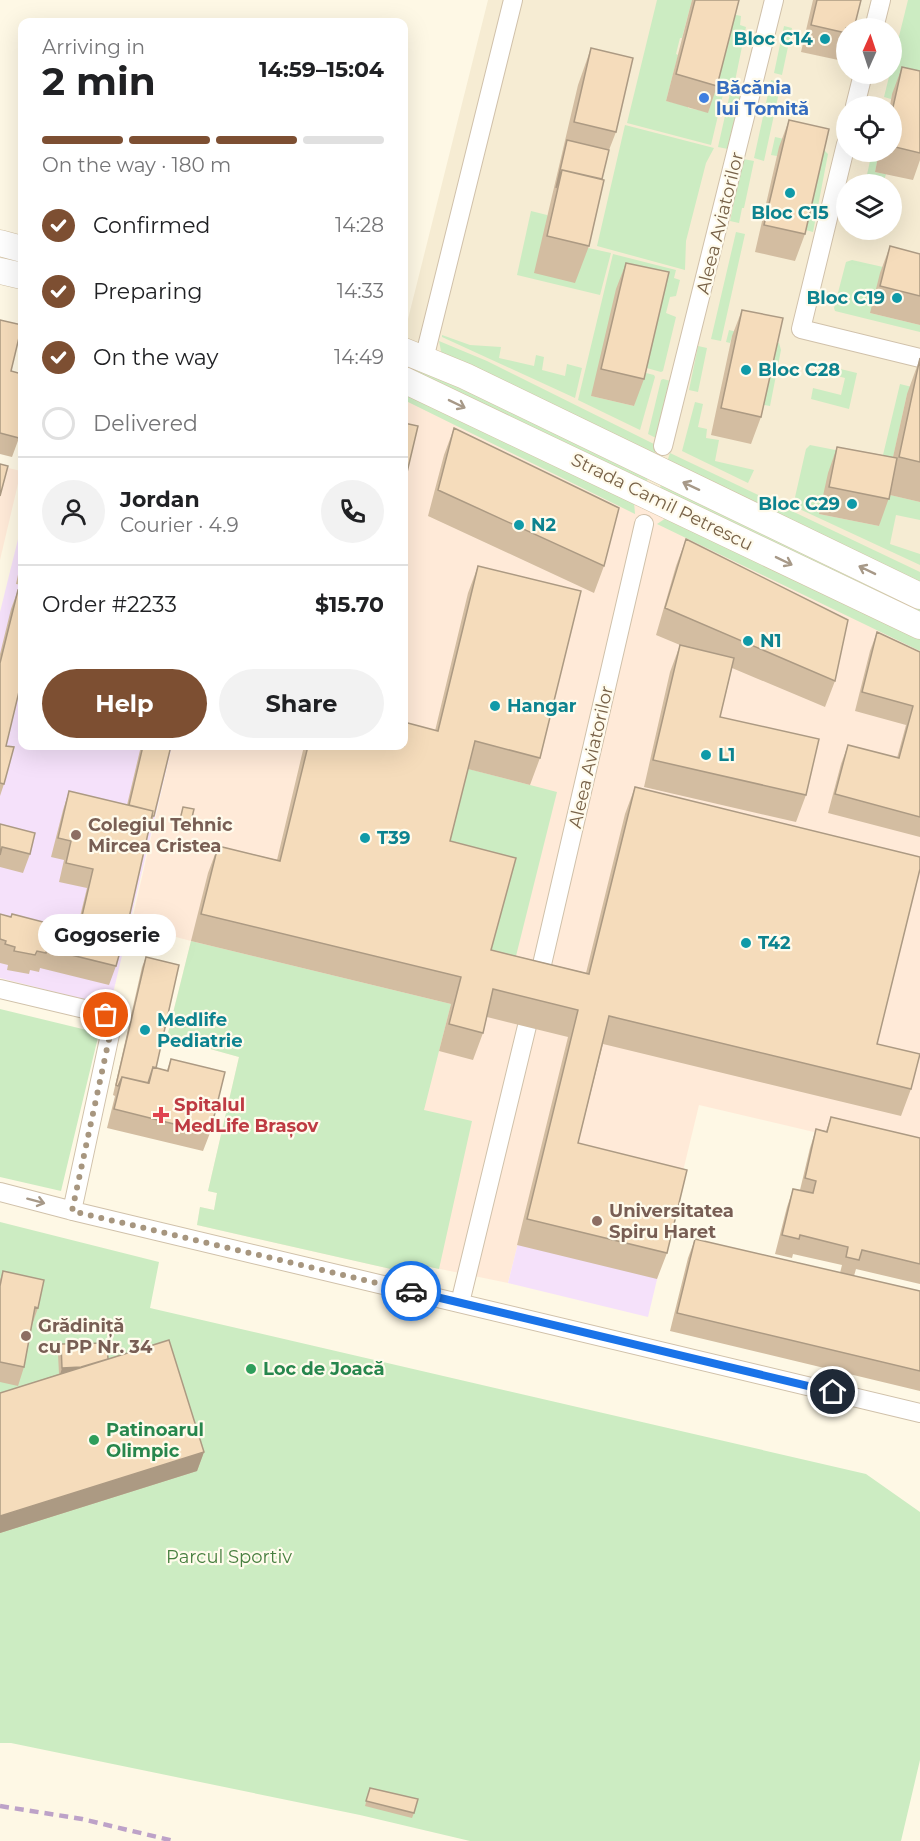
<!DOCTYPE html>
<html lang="en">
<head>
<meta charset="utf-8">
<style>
  body { margin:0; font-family:Montserrat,sans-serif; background:#f2f2f2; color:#202124; height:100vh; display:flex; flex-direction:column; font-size:22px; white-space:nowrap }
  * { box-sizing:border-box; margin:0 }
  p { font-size:20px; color:#757577 }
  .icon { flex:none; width:33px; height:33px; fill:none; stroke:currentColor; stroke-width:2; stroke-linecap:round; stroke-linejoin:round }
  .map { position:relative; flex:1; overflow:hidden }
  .sheet { position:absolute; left:18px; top:18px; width:390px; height:732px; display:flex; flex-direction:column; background:#fff; border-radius:12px; box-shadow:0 6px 24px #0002 }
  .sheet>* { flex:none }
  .needle { width:39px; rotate:3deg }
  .buttons { position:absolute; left:836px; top:18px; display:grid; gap:12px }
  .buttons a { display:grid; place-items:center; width:66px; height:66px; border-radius:50%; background:#fff; box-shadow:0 6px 24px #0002; font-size:30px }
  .pin { position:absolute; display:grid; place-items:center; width:51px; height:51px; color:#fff; margin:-26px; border:3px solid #fff; border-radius:50%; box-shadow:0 2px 6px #0007 }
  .courier { position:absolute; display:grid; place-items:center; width:60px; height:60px; margin:-30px; border:4px solid #1a73e8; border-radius:50%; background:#fff; color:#222; box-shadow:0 2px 8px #0007 }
  .bubble { position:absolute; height:42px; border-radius:21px; background:#fff; box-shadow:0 6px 24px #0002; font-size:20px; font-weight:700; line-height:42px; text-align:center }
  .summary em { font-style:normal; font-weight:700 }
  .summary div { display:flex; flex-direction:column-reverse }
  .summary { display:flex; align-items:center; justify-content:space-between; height:102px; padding:0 24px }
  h1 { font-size:39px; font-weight:700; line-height:45px }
  .bar { display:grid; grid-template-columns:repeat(4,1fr); gap:9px 6px; align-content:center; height:72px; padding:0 24px }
  .bar i { height:8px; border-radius:4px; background:#e0e0e0 }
  .bar .active { background:#7d4f32 }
  .bar p { grid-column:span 4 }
  .line { display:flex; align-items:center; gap:15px; padding:0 24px; border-top:2px solid #e0e0e0 }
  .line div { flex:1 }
  .round { display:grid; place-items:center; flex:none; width:63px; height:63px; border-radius:32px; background:#f2f2f2 }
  ol { padding:0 24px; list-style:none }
  li { display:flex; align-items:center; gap:18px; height:66px }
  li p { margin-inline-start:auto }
  li .icon { padding:6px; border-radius:50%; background:#7d4f32; color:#fff; stroke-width:4 }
  li:last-child { color:#757577 }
  li i { width:33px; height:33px; border:3px solid #e0e0e0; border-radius:50% }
  .action { display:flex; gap:12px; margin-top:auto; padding:12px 24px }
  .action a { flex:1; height:69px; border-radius:36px; background:#7d4f32; color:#fff; font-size:24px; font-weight:700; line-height:69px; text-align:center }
  .action a+a { background:#f2f2f2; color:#202124 }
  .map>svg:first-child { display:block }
  .residential { fill:#f6ecd3; fill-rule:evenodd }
  .commercial { fill:#ffead8 }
  .education { fill:#f5e1fa }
  .green { fill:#ccecc2 }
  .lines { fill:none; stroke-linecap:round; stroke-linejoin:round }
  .street-casing { stroke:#d0c1aa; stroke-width:20 }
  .secondary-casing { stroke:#d3c3a7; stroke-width:27 }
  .street { stroke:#fff; stroke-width:18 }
  .secondary { stroke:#fff; stroke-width:26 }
  .rail { stroke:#bda2c8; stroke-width:4.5; stroke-dasharray:9 6; stroke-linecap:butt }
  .wall { fill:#d3bda1 }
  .shaded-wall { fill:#ac9a83 }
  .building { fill:#f5dcbb; stroke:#ac9a83; stroke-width:1.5 }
  .oneway { stroke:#a79988 }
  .done { stroke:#a7967f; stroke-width:6; stroke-dasharray:0 10.8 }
  .route { stroke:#1a73e8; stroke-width:8 }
  .culture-dot { fill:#0f9aa8; stroke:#fffbec; stroke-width:2 }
  .shop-dot { fill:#3f7fe0; stroke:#fffbec; stroke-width:2 }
  .education-dot { fill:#8d6e63; stroke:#fffbec; stroke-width:2 }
  .health-dot { fill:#e0444e; stroke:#fffbec; stroke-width:2 }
  .leisure-dot { fill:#2e9e5b; stroke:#fffbec; stroke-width:2 }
  .labels { text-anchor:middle; stroke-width:4.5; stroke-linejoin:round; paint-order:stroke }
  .culture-label { font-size:18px; font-weight:bold; fill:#0d838f; stroke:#fffbec; text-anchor:start }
  .shop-label { font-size:18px; font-weight:bold; fill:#366cbe; stroke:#fffbec; text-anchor:start }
  .street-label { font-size:18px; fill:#786248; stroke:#fffbec }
  .education-label { font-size:18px; font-weight:bold; fill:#785e54; stroke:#fffbec; text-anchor:start }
  .health-label { font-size:18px; font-weight:bold; fill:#be3a42; stroke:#fffbec; text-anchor:start }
  .leisure-label { font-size:18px; font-weight:bold; fill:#27864d; stroke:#fffbec; text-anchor:start }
  .park-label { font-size:18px; fill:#477f3f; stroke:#fffbec }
</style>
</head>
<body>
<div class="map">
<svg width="920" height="1841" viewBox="0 0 920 1841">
  <rect width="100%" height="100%" fill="#fef8e5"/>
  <path class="residential" d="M488 0H920V619L404 375V335ZM846 28H891V74H846ZM846 106H891V152H846ZM846 184H891V230H846Z"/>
  <path class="commercial" d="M404 373 920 619V1157L699 1105 677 1196 535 1176 508 1283 416 1264 413 1274 197 1225 200 1207 214 1210 217 1193 208 1191 239 1057 167 1037 191 941 131 925 172 746H404Z
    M0 466 21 471 0 560Z"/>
  <path class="education" d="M22 523V746H172L110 1006 0 978V612Z
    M535 1175 677 1196 648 1317 508 1283Z"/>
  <path class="green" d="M657 0H692L682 38H680L676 54 678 55 666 101 688 106V108L708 112 732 14 741 16 740 25 746 27 735 81 726 82 711 145 627 123Z
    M908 0H920V100L892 94 891 99 884 97Z
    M784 26 792 28 782 75 774 73Z
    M771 80 781 83 764 161 754 158Z
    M731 89 741 92 728 149 718 147Z
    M625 125 714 148 706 163 686 241 685 270 597 246Z
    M775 137 821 147 828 154 813 232 802 229 780 147 777 156 771 155Z
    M872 152H879L875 172 886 174 883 184 870 183 866 179Z
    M743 159 754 161 744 208H742L739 223 730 221Z
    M531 211 547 215 584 247 611 253 600 295 517 275Z
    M736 232 745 234 721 341 711 339Z
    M613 254 676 270 674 278 680 280 676 296 670 297 666 313 676 317 663 371 661 372 643 367 591 396 634 406 642 372 654 375 655 377 640 430 578 400Z
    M852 260 914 274 870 313 920 325V332L835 311 834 308 846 262Z
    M729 330 779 343 781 350 770 406 760 404 732 336 730 343 726 342Z
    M442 335 470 345 501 347 499 358 534 366 536 355 544 357 542 370 565 376 567 364 582 368 575 398 442 337Z
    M439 341 487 361 658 446 653 457 442 356Z
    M698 346 707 348 698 392 689 390Z
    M404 360 649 475 646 484 404 371Z
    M820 364 857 373 849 409 811 399 813 388 841 395 845 378 818 371Z
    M663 379 671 381 656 438 648 434 661 380Z
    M900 384 920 389 907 394 887 485 819 514 879 526 886 494 920 502V520L896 515 890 544 920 554V565L793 506 806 449 810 445 876 458 883 455Z
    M404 390 634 502 635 514 404 400Z
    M695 402 703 404 698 427 707 429 706 438 719 440 715 461 754 470 748 483 682 451Z
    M670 453 920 572V588L666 465Z
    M661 482 920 604V613L660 491Z
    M666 518 920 638V651L657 524Z
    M465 768 557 792 509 984 440 868Z
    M191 941 451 1004 424 1110 472 1121 439 1269 416 1264 413 1274 197 1225 200 1207 214 1210 217 1193 208 1191 239 1057 167 1037Z
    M0 1009 99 1033 61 1191 0 1177Z
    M0 1222 159 1262 150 1308 866 1474 920 1512V1760L901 1841H470L360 1815 11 1743H0Z"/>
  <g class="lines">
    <g class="street-casing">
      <path id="street" d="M874 28 881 0
        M855 106 863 74
        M846 144 801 329 920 358
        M424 359 513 0
        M663 446 774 0
        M537 986 644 524
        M0 989 114 1016 72 1211
        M0 1192 77 1212 920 1413
        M460 1303 527 1026"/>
    </g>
    <g class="secondary-casing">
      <path id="secondary" d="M0 243 22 249
        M0 271 22 276
        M404 351 465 376 920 596
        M404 380 920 626"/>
    </g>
    <use href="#street" class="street"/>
    <use href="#secondary" class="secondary"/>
    <path class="rail" d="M0 1806 82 1819 174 1841"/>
  </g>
  <path class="wall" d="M692 0H739L717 86 708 113 666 101Z
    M813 0H861L846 28V53L843 61 801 52Z
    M591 48 616 132 609 150 602 179 589 246 575 283 534 273 578 85Z
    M902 67 920 71V160L913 180 875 172 879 152H891V106H890L892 94Z
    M789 120 805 234 795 261 755 252 779 147Z
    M890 246 920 254V325L870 313 880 273Z
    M626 263 644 379 634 406 591 396 616 289Z
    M742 310 761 417 751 444 711 435 732 336Z
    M0 320 11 371 19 438 12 457 0 454Z
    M920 358V502L890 495 879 526 819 514 828 473 837 447 893 457 907 394Z
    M454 428 604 566 594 593 428 516 444 455Z
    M686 539 835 681 825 707 732 668 720 717 806 795 796 822 644 787 670 672 680 645 656 635 676 566Z
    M22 556V585L16 584Z
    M478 566 540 758 530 785 468 769 450 841 491 950 586 973 625 814 635 787 877 1044 911 1089 901 1116 603 1044 578 1143 667 1253 657 1279 517 1245 568 1037 487 1017 483 1033 473 1060 439 1051 451 1004 191 941 208 873 218 846 277 860 304 746H404L435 731 468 593Z
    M22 589V679L6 746 4 784 0 796V654L11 609 18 590 22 591Z
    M877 632 920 652V837L828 813 841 764 848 745 897 758 906 725 855 711 870 651Z
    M141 746H171L154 816 148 830 116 966 109 985 40 968 39 972 30 970 29 974 7 970 8 965 0 963V914L76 933 87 888 59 882 64 860 51 857 63 810 69 791 127 805Z
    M183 807 190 826 188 831 177 829Z
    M0 824 30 854 23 873 0 867Z
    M146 957 156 1068 167 1070 171 1059 210 1133 203 1151 107 1128 115 1096 113 1095 142 967Z
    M831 1117 920 1138V1284L856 1269 854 1276 920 1291V1391L670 1331 688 1258 695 1239 840 1273 842 1265 793 1254 792 1258 775 1254 787 1207 793 1189 800 1190 810 1148 816 1129 826 1131Z
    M3 1271 38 1308 32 1325 24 1367 18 1386 0 1382V1280Z
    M61 1344 108 1359 204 1452 197 1471 0 1533V1393L59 1374 58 1354Z
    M370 1788 414 1813 412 1818 365 1806Z"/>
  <path class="shaded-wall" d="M108 1366 59 1378 62 1368Z
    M204 1452 197 1471 0 1533V1516Z"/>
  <path class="building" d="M695 0H739L717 86 676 74Z
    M817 0H861L854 28H846V33L811 25Z
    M591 48 633 58 616 132 574 122Z
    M902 67 920 71V153L891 146V116Z
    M789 120 829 129 805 234 764 225Z
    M567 140 609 150 602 179 562 170 556 188Z
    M562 170 604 180 589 246 547 236Z
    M890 246 920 254V296L880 286Z
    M626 263 669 272 644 379 601 369Z
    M742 310 783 318 761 417 721 408Z
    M0 320 22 325 11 371 22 374V422L19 438 0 433Z
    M920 358V462L899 457Z
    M404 423 418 426 404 485Z
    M454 428 619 508 604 566 438 490Z
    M837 447 897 458 889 499 829 487Z
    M0 464 8 466 0 496Z
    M686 539 848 620 835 681 665 608Z
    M478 566 581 591 540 758 475 741 450 841 516 858 491 950 589 974 635 787 920 857V869L877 1044 920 1054 911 1089 609 1016 578 1143 687 1170 667 1253 527 1219 578 1010 493 989 483 1033 449 1024 461 977 201 914 218 846 280 861 308 746H404V722L438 731Z
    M18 590 22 591V679L6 746 14 747 4 784 0 783V663Z
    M877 632 920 652V817L835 794 848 745 899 758 913 706 862 692Z
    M680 645 734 658 720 717 819 739 806 795 653 760Z
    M143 746H171L154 816H152L153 811 129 805Z
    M69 791 153 811 127 927 116 966 47 949 46 953 37 951 35 955 14 951 15 947 5 944 6 941 0 939V914L11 917 12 914 51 924V927L78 933 93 869 66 863 71 841 58 838Z
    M183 807 194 809 190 826 179 824Z
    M0 824 35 833 30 854 2 847 0 855Z
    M146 957 179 965 156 1068 153 1067 148 1083 122 1077 118 1086 116 1085Z
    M171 1059 225 1072 210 1133 114 1109 122 1077 149 1083 153 1067 168 1071Z
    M831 1117 920 1138V1264L862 1250 859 1260 846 1257 848 1247 800 1235 799 1239 782 1235 793 1189 813 1193 816 1181 805 1178 816 1129 827 1132Z
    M695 1239 920 1291V1371L677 1313Z
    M3 1271 44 1280 38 1308 35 1307 24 1367 0 1362V1286Z
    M169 1340 204 1452 0 1516V1393Z
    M107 1343 108 1359 81 1367 62 1368 61 1344Z
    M370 1788 418 1799 414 1813 366 1801Z"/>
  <defs><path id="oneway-shaft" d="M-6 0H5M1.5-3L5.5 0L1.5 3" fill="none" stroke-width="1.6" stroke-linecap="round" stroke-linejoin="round" transform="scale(1.5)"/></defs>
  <g class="oneway">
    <use href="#oneway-shaft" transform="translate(457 404) rotate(26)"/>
    <use href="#oneway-shaft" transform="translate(691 486) rotate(-155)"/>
    <use href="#oneway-shaft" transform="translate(784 561) rotate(26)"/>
    <use href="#oneway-shaft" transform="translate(867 570) rotate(-154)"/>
    <use href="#oneway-shaft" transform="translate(36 1201) rotate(15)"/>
  </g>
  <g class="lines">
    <path class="done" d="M106 1015 114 1016 72 1211 411 1291"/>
    <path class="route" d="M411 1291 833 1392"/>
  </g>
  <g class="culture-dot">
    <circle cx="825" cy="39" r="6"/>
    <circle cx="790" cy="193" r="6"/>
    <circle cx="897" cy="298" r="6"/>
    <circle cx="746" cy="370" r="6"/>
    <circle cx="852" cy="504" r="6"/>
    <circle cx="519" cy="525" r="6"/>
    <circle cx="748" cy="641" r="6"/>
    <circle cx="495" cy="706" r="6"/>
    <circle cx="706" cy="755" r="6"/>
    <circle cx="365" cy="838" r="6"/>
    <circle cx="746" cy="943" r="6"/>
    <circle cx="145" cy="1030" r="6"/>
  </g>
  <circle class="shop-dot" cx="704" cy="98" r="6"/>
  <g class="education-dot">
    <circle cx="76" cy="835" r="6"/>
    <circle cx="597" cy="1221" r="6"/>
    <circle cx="26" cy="1336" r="6"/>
  </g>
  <path class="health-dot" d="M158 1106h6v6h6v6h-6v6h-6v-6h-6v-6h6z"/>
  <g class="leisure-dot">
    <circle cx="251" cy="1369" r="6"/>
    <circle cx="94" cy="1440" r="6"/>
  </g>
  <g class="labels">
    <g class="culture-label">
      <text x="813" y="45" text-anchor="end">Bloc C14</text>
      <text x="790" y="219" text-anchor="middle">Bloc C15</text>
      <text x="885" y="304" text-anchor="end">Bloc C19</text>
      <text x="758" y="376">Bloc C28</text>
      <text x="840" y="510" text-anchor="end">Bloc C29</text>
      <text x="531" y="531">N2</text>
      <text x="760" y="647">N1</text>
      <text x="507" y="712">Hangar</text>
      <text x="718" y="761">L1</text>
      <text x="377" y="844">T39</text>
      <text x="758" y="949">T42</text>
      <text x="157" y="1026">Medlife<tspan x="157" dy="21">Pediatrie</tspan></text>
    </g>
    <g class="shop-label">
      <text x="716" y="94">Băcănia<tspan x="716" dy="21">lui Tomită</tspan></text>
    </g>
    <g class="street-label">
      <text transform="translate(720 223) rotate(-76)" y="6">Aleea Aviatorilor</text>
      <text transform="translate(662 502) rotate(26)" y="6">Strada Camil Petrescu</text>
      <text transform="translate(591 757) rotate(-77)" y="6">Aleea Aviatorilor</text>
    </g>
    <g class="education-label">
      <text x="88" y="831">Colegiul Tehnic<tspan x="88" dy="21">Mircea Cristea</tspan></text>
      <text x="609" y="1217">Universitatea<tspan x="609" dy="21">Spiru Haret</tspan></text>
      <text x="38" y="1332">Grădiniță<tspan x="38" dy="21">cu PP Nr. 34</tspan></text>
    </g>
    <g class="health-label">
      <text x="174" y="1111">Spitalul<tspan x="174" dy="21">MedLife Brașov</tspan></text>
    </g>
    <g class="leisure-label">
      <text x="263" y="1375">Loc de Joacă</text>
      <text x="106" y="1436">Patinoarul<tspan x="106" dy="21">Olimpic</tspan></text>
    </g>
    <g class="park-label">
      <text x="229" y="1563">Parcul Sportiv</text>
    </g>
  </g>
</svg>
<div class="buttons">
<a><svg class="needle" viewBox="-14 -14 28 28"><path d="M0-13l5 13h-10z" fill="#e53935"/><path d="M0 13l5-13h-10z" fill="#757577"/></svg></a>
<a><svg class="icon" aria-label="locate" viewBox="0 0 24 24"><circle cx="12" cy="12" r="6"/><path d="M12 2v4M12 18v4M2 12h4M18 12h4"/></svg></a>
<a><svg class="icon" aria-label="layers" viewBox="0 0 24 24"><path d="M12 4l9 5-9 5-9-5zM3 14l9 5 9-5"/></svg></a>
</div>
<div class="pin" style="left:106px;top:1015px;background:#ea580c"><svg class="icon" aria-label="bag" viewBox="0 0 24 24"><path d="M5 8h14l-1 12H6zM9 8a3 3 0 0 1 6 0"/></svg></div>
<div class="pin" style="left:833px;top:1392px;background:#1f2937"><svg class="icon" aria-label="home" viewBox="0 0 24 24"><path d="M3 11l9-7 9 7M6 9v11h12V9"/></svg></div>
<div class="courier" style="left:411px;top:1291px"><svg class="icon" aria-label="car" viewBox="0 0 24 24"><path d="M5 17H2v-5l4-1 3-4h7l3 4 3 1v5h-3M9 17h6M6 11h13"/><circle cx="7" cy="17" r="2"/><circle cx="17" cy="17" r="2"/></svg></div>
<div class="bubble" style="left:38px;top:914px;width:138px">Gogoserie</div>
<section class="sheet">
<div class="summary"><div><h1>2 min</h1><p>Arriving in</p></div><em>14:59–15:04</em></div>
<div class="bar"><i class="active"></i><i class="active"></i><i class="active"></i><i></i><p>On the way · 180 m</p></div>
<ol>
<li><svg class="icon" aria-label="check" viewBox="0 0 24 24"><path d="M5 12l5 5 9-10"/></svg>Confirmed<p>14:28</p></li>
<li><svg class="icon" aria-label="check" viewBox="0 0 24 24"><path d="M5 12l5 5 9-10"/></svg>Preparing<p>14:33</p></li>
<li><svg class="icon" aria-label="check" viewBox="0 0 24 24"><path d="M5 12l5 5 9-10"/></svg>On the way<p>14:49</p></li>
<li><i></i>Delivered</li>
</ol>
<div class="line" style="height:108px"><a class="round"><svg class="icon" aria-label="person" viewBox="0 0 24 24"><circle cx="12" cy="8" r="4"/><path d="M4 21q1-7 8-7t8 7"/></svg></a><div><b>Jordan</b><p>Courier · 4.9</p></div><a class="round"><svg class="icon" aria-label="phone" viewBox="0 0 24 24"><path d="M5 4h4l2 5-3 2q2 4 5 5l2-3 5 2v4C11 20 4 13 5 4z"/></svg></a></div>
<div class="line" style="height:78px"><div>Order #2233</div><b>$15.70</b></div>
<div class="action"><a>Help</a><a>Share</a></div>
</section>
</div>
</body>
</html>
